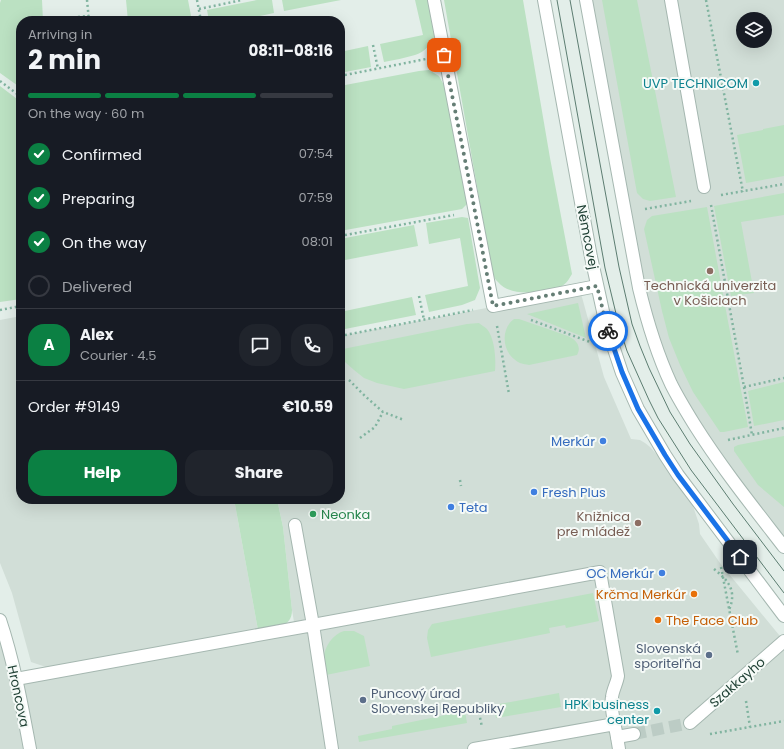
<!DOCTYPE html>
<html lang="en">
<head>
<meta charset="utf-8">
<style>
  body { margin:0; font-family:Poppins,sans-serif; background:#20242c; color:#f1f3f6; height:100vh; display:flex; flex-direction:column; font-size:15px; white-space:nowrap }
  * { box-sizing:border-box; margin:0 }
  p { font-size:13px; color:#9ea1a6 }
  .icon { flex:none; width:22px; height:22px; fill:none; stroke:currentColor; stroke-width:2; stroke-linecap:round; stroke-linejoin:round }
  .map { position:relative; flex:1; overflow:hidden }
  .panel { position:absolute; left:16px; top:16px; width:329px; height:488px; display:flex; flex-direction:column; background:#171b24; border-radius:16px; box-shadow:0 4px 16px #0002 }
  .panel>* { flex:none }
  .buttons { position:absolute; left:736px; top:12px; display:grid; gap:8px }
  .buttons a { display:grid; place-items:center; width:36px; height:36px; border-radius:50%; background:#171b24; box-shadow:0 4px 16px #0002; font-size:20px }
  .pin { position:absolute; display:grid; place-items:center; width:34px; height:34px; color:#fff; margin:-17px; border-radius:8px; box-shadow:0 2px 6px #0006 }
  .courier { position:absolute; display:grid; place-items:center; width:40px; height:40px; margin:-20px; border:3px solid #1a73e8; border-radius:50%; background:#fff; color:#222; box-shadow:0 1px 5px #0007 }
  .headline em { font-style:normal; font-weight:700 }
  .headline div { display:flex; flex-direction:column-reverse }
  .headline { display:flex; align-items:center; justify-content:space-between; height:68px; padding:0 12px }
  h1 { font-size:26px; font-weight:700; line-height:30px }
  .bar { display:grid; grid-template-columns:repeat(4,1fr); gap:6px 4px; align-content:center; height:48px; padding:0 12px }
  .bar i { height:5px; border-radius:3px; background:#363941 }
  .bar .selected { background:#0b8043 }
  .bar p { grid-column:span 4 }
  .line { display:flex; align-items:center; gap:10px; padding:0 12px; border-top:1px solid #363941 }
  .line div { flex:1 }
  .round { display:grid; place-items:center; flex:none; width:42px; height:42px; border-radius:16px; background:#20242c }
  ol { padding:0 12px; list-style:none }
  li { display:flex; align-items:center; gap:12px; height:44px }
  li p { margin-inline-start:auto }
  li .icon { padding:4px; border-radius:50%; background:#0b8043; color:#fff; stroke-width:4 }
  li:last-child { color:#9ea1a6 }
  li i { width:22px; height:22px; border:2px solid #363941; border-radius:50% }
  .button { display:flex; gap:8px; margin-top:auto; padding:8px 12px }
  .button a { flex:1; height:46px; border-radius:16px; background:#0b8043; color:#fff; font-size:16px; font-weight:700; line-height:46px; text-align:center }
  .button a+a { background:#20242c; color:#f1f3f6 }
  .map>svg:first-child { display:block }
  .built { fill:#d1ded7; fill-rule:evenodd }
  .green { fill:#bbe1c2 }
  .lines { fill:none; stroke-linecap:round; stroke-linejoin:round }
  .street-tunnel { stroke:#bcccc5; stroke-width:12; stroke-dasharray:12 6; stroke-linecap:butt }
  .lane-casing { stroke:#a5b7b0; stroke-width:14 }
  .street-casing { stroke:#a5b7b0; stroke-width:14 }
  .path { stroke:#81b4a0; stroke-width:2.5; stroke-dasharray:2 3; stroke-linecap:butt }
  .lane { stroke:#fff; stroke-width:12 }
  .street { stroke:#fff; stroke-width:12 }
  .tram { stroke:#5c7d71; stroke-width:1 }
  .path-bridge { stroke:#81b4a0; stroke-width:2.5; stroke-dasharray:2 3; stroke-linecap:butt }
  .done { stroke:#657e75; stroke-width:4; stroke-dasharray:0 7.2 }
  .route { stroke:#1a73e8; stroke-width:5 }
  .culture-dot { fill:#0f9aa8; stroke:#f5faf7; stroke-width:1.5 }
  .education-dot { fill:#8d6e63; stroke:#f5faf7; stroke-width:1.5 }
  .shop-dot { fill:#3f7fe0; stroke:#f5faf7; stroke-width:1.5 }
  .leisure-dot { fill:#2e9e5b; stroke:#f5faf7; stroke-width:1.5 }
  .food-dot { fill:#e8710a; stroke:#f5faf7; stroke-width:1.5 }
  .service-dot { fill:#5c6f8a; stroke:#f5faf7; stroke-width:1.5 }
  .labels { text-anchor:middle; stroke-width:4; stroke-linejoin:round; paint-order:stroke }
  .culture-label { font-size:13px; fill:#0d838f; stroke:#f5faf7; text-anchor:end }
  .street-label { font-size:13px; fill:#214236; stroke:#f5faf7 }
  .education-label { font-size:13px; fill:#785e54; stroke:#f5faf7 }
  .shop-label { font-size:13px; fill:#366cbe; stroke:#f5faf7; text-anchor:end }
  .leisure-label { font-size:13px; fill:#27864d; stroke:#f5faf7; text-anchor:start }
  .food-label { font-size:13px; fill:#c56008; stroke:#f5faf7; text-anchor:end }
  .service-label { font-size:13px; fill:#4e5e75; stroke:#f5faf7; text-anchor:end }
</style>
</head>
<body>
<div class="map">
<svg width="784" height="749" viewBox="0 0 784 749">
  <rect width="100%" height="100%" fill="#e3eee9"/>
  <path class="built" d="M591 0H784V547L727 474 655 344ZM743 19H765V41H743Z
    M580 290 604 377 631 439 640 440 645 443 650 447 658 456 692 503 699 524 700 534 720 563 784 641V749H0V620L16 679 295 628 292 610 283 527 277 499H340V336Z
    M21 316V499H234L258 630 46 667 31 662 12 593 0 563V320Z"/>
  <path class="green" d="M1 0H42L43 21H21V88L0 73V3Z
    M126 0H188L192 21H128Z
    M257 0H272L274 13 236 21H209L207 10Z
    M282 0H341L284 11Z
    M415 0H429L436 32C434 42 424 53 415 55 405 58 394 60 384 62L380 44 423 35Z
    M444 0H523L550 158 572 274C569 279 567 283 562 286 557 289 551 290 544 291 529 293 509 295 498 282 495 280 493 275 492 271Z
    M602 0H637L676 197 650 201 643 199 637 193Z
    M368 46 371 67 340 73V52Z
    M429 70 439 76 445 87 467 204 462 209 340 231V86L419 71Z
    M0 86 21 102V299L0 302Z
    M784 125V176L746 183 737 135 763 130V129Z
    M784 193V215L741 222 754 293 731 296 714 206Z
    M707 207 727 316 748 427 724 432H720L693 392 680 365 669 338 662 311 644 229 647 220 652 216Z
    M462 217 468 218 480 288 475 300 462 305 429 312 425 295 468 286 460 238 429 244 426 223Z
    M414 225 418 246 340 261V239Z
    M412 297 416 315 340 330V312Z
    M578 303 586 338 527 314Z
    M514 319H519L568 336C576 340 582 346 577 355L529 365C523 364 518 363 514 359 502 350 501 328 514 319Z
    M479 323C481 325 485 327 487 329 495 339 496 359 495 371L404 389 377 383 364 378 354 370 345 362 343 349 467 324Z
    M784 382V420L754 426 748 391Z
    M784 436V507L758 485 734 451V447L738 445Z
    M234 499H277L283 527 292 610C292 629 273 627 258 630Z
    M593 593 599 621 566 628 565 625 549 628 550 633 431 657 427 638 428 630 432 624Z
    M354 631 364 636 370 666 326 675C325 669 323 664 324 658 324 647 333 634 344 631 347 631 351 631 354 631Z
    M559 693 561 707 496 718 494 705Z
    M465 711 467 723 359 742 358 736 392 729V726Z"/>
  <g class="lines">
    <path class="street-tunnel" d="M634 734 690 723"/>
    <g class="lane-casing">
      <path id="lane" d="M434 0 493 306 597 286
        M671 0 704 187
        M16 679 313 625 295 525
        M332 749 313 625 600 572 618 676C617 683 613 689 612 697 610 709 615 725 617 737
        M474 749 615 724"/>
    </g>
    <g class="street-casing">
      <path id="street" d="M544 0 591 257 606 325 622 373 638 409 665 455 678 475 784 616
        M586 0 639 288C647 321 657 354 671 384 678 398 686 411 694 424 721 467 753 507 784 547
        M0 620C14 662 22 706 30 749
        M690 723 784 641
        M619 749 617 737 634 734"/>
    </g>
    <path class="path" d="M87 0 89 21
      M197 0 201 21
      M706 0 743 192
      M199 9 242 0
      M53 19 89 16
      M373 45 378 69
      M340 76 426 59
      M0 81 21 97
      M721 195 784 184
      M711 205 744 387 784 378
      M645 209 691 201
      M340 236 454 215
      M419 296 424 320
      M0 310 21 306
      M531 320 590 342
      M497 326 509 394
      M340 336 473 310
      M349 380 365 396 383 412 404 420
      M744 387 752 435
      M360 438 375 427 383 412
      M728 440 784 428
      M460 480 461 486
      M721 567 738 655
      M746 701 750 727
      M478 708 482 727
      M710 734 784 721"/>
    <use href="#lane" class="lane"/>
    <use href="#street" class="street"/>
    <path class="tram" d="M557 0 605 268 619 326 627 351 649 400 658 418 691 470 784 593
      M570 0 619 267 632 324 640 346 649 368 670 412 690 444 733 504 784 571"/>
    <path class="path-bridge" d="M714 569C729 581 737 591 729 610"/>
  </g>
  <g class="lines">
    <path class="done" d="M444 55 468 175 493 306 597 286 608 331"/>
    <path class="route" d="M608 331 622 372 638 409 665 455 678 475 740 557"/>
  </g>
  <g class="culture-dot">
    <circle cx="756" cy="83" r="4"/>
    <circle cx="657" cy="711" r="4"/>
  </g>
  <g class="education-dot">
    <circle cx="710" cy="271" r="4"/>
    <circle cx="638" cy="523" r="4"/>
  </g>
  <g class="shop-dot">
    <circle cx="603" cy="441" r="4"/>
    <circle cx="534" cy="492" r="4"/>
    <circle cx="451" cy="507" r="4"/>
    <circle cx="662" cy="573" r="4"/>
  </g>
  <circle class="leisure-dot" cx="313" cy="514" r="4"/>
  <g class="food-dot">
    <circle cx="694" cy="594" r="4"/>
    <circle cx="658" cy="620" r="4"/>
  </g>
  <g class="service-dot">
    <circle cx="709" cy="655" r="4"/>
    <circle cx="363" cy="700" r="4"/>
  </g>
  <g class="labels">
    <g class="culture-label">
      <text x="748" y="88">UVP TECHNICOM</text>
      <text x="649" y="709">HPK business<tspan x="649" dy="15">center</tspan></text>
    </g>
    <g class="street-label">
      <text transform="translate(588 237) rotate(79)" y="5">Němcovej</text>
      <text transform="translate(737 682) rotate(-41)" y="5">Szakkayho</text>
      <text transform="translate(19 696) rotate(78)" y="5">Hroncova</text>
    </g>
    <g class="education-label">
      <text x="710" y="290">Technická univerzita<tspan x="710" dy="15">v Košiciach</tspan></text>
      <text x="630" y="521" text-anchor="end">Knižnica<tspan x="630" dy="15">pre mládež</tspan></text>
    </g>
    <g class="shop-label">
      <text x="595" y="446">Merkúr</text>
      <text x="542" y="497" text-anchor="start">Fresh Plus</text>
      <text x="459" y="512" text-anchor="start">Teta</text>
      <text x="654" y="578">OC Merkúr</text>
    </g>
    <g class="leisure-label">
      <text x="321" y="519">Neonka</text>
    </g>
    <g class="food-label">
      <text x="686" y="599">Krčma Merkúr</text>
      <text x="666" y="625" text-anchor="start">The Face Club</text>
    </g>
    <g class="service-label">
      <text x="701" y="653">Slovenská<tspan x="701" dy="15">sporiteľňa</tspan></text>
      <text x="371" y="698" text-anchor="start">Puncový úrad<tspan x="371" dy="15">Slovenskej Republiky</tspan></text>
    </g>
  </g>
</svg>
<div class="buttons">
<a><svg class="icon" aria-label="layers" viewBox="0 0 24 24"><path d="M12 4l9 5-9 5-9-5zM3 14l9 5 9-5"/></svg></a>
</div>
<div class="pin" style="left:444px;top:55px;background:#ea580c"><svg class="icon" aria-label="bag" viewBox="0 0 24 24"><path d="M5 8h14l-1 12H6zM9 8a3 3 0 0 1 6 0"/></svg></div>
<div class="pin" style="left:740px;top:557px;background:#1f2937"><svg class="icon" aria-label="home" viewBox="0 0 24 24"><path d="M3 11l9-7 9 7M6 9v11h12V9"/></svg></div>
<div class="courier" style="left:608px;top:331px"><svg class="icon" aria-label="bike" viewBox="0 0 24 24"><circle cx="6" cy="16" r="4"/><circle cx="18" cy="16" r="4"/><path d="M6 16l4-8h5l3 8M10 8l3 8H6M13 5h3"/></svg></div>
<section class="panel">
<div class="headline"><div><h1>2 min</h1><p>Arriving in</p></div><em>08:11–08:16</em></div>
<div class="bar"><i class="selected"></i><i class="selected"></i><i class="selected"></i><i></i><p>On the way · 60 m</p></div>
<ol>
<li><svg class="icon" aria-label="check" viewBox="0 0 24 24"><path d="M5 12l5 5 9-10"/></svg>Confirmed<p>07:54</p></li>
<li><svg class="icon" aria-label="check" viewBox="0 0 24 24"><path d="M5 12l5 5 9-10"/></svg>Preparing<p>07:59</p></li>
<li><svg class="icon" aria-label="check" viewBox="0 0 24 24"><path d="M5 12l5 5 9-10"/></svg>On the way<p>08:01</p></li>
<li><i></i>Delivered</li>
</ol>
<div class="line" style="height:72px"><b class="round" style="background:#0b8043;color:#fff">A</b><div><b>Alex</b><p>Courier · 4.5</p></div><a class="round"><svg class="icon" aria-label="chat" viewBox="0 0 24 24"><path d="M4 5h16v11H9l-5 4z"/></svg></a><a class="round"><svg class="icon" aria-label="phone" viewBox="0 0 24 24"><path d="M5 4h4l2 5-3 2q2 4 5 5l2-3 5 2v4C11 20 4 13 5 4z"/></svg></a></div>
<div class="line" style="height:52px"><div>Order #9149</div><b>€10.59</b></div>
<div class="button"><a>Help</a><a>Share</a></div>
</section>
</div>
</body>
</html>
